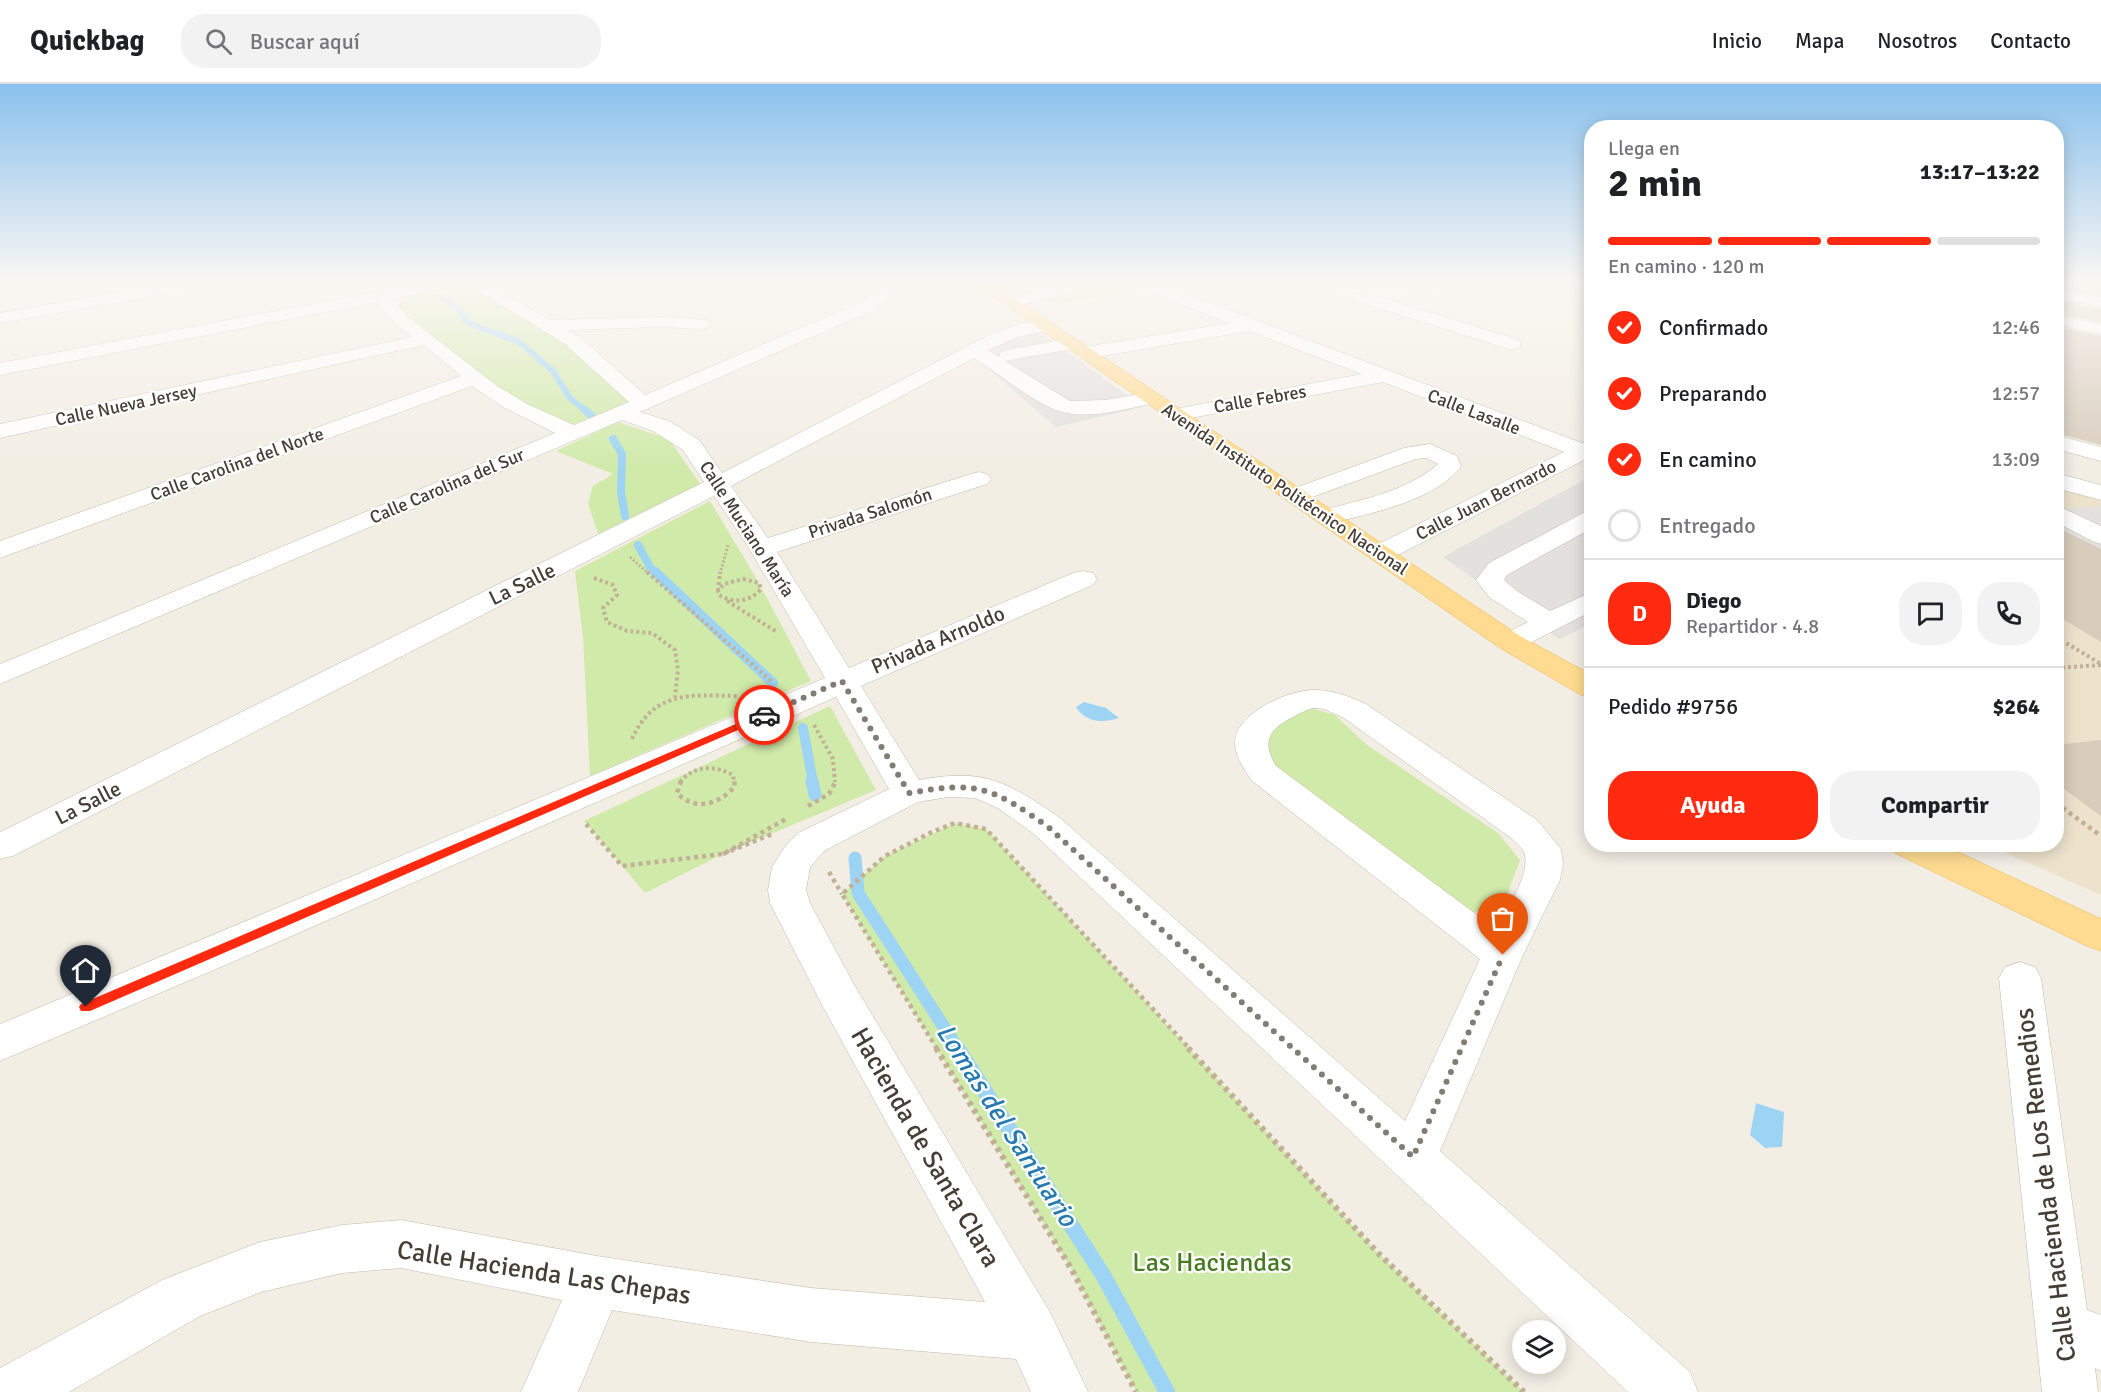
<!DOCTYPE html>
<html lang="es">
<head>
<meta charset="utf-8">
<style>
  body { margin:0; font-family:Signika,sans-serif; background:#f2f2f2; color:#202124; height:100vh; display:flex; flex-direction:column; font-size:22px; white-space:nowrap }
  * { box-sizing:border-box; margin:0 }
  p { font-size:20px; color:#757577 }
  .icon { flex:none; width:33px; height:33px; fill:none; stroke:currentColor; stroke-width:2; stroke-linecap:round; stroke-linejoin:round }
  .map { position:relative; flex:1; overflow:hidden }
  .panel { position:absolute; left:1584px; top:36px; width:480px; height:732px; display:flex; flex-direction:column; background:#fff; border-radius:24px; box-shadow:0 3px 15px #0003 }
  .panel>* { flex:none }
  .fabs { position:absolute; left:1512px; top:1236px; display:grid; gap:12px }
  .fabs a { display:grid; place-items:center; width:54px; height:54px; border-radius:50%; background:#fff; box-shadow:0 3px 15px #0003; font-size:30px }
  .pin { position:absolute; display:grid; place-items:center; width:51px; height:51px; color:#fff; margin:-62px -26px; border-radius:50% 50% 50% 0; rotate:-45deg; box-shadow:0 0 6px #0007 }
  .pin .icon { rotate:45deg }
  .courier { position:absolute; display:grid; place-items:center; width:60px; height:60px; margin:-30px; border:4px solid #ff2a0f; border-radius:50%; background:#fff; color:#222; box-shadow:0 2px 8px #0007 }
  .headline em { font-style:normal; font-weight:700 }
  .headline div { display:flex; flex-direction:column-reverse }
  .headline { display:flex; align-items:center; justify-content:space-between; height:102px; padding:0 24px }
  h1 { font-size:39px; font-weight:700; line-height:45px }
  .bar { display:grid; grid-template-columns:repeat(4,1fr); gap:9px 6px; align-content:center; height:72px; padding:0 24px }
  .bar i { height:8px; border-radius:4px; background:#e0e0e0 }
  .bar .active { background:#ff2a0f }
  .bar p { grid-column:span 4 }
  .line { display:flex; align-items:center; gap:15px; padding:0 24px; border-top:2px solid #e0e0e0 }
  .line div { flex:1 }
  .round { display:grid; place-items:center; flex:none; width:63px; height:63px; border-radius:24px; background:#f2f2f2 }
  ol { padding:0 24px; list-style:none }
  li { display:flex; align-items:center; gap:18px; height:66px }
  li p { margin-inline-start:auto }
  li .icon { padding:6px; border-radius:50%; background:#ff2a0f; color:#fff; stroke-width:4 }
  li:last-child { color:#757577 }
  li i { width:33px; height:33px; border:3px solid #e0e0e0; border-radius:50% }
  .cta { display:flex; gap:12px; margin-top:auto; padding:12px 24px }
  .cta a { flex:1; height:69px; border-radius:24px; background:#ff2a0f; color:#fff; font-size:24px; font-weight:700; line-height:69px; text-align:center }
  .cta a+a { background:#f2f2f2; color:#202124 }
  header { display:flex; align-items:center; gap:36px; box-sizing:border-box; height:84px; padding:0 30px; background:#fff; border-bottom:2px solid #e0e0e0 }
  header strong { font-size:28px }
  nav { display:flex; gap:33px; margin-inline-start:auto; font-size:21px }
  .search { width:420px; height:54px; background:#f2f2f2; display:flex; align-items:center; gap:15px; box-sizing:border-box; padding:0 21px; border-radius:24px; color:#757577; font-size:22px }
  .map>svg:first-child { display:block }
  .education { fill:#ede3cd }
  .green { fill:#d0eaaa }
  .parking { fill:#e3e1dd }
  .water { fill:#9dd4f4 }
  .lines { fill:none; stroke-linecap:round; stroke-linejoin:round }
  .stream-far4 { stroke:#9dd4f4; stroke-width:6 }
  .stream-far3 { stroke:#9dd4f4; stroke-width:8 }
  .stream-far2 { stroke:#9dd4f4; stroke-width:10 }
  .stream-far1 { stroke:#9dd4f4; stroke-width:13 }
  .stream { stroke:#9dd4f4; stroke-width:16 }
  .building { fill:#d8ccbc }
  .minor-casing { stroke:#c2b8a9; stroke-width:1 }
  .major-casing { stroke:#eab95c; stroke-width:1 }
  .path-far3 { stroke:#c2b197; stroke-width:3; stroke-dasharray:2 2; stroke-linecap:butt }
  .path-far2 { stroke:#c2b197; stroke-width:4; stroke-dasharray:3 3; stroke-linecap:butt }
  .path-far1 { stroke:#c2b197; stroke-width:4.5; stroke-dasharray:4 4; stroke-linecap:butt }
  .path { stroke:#c2b197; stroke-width:6; stroke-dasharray:4.5 4.5; stroke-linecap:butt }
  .minor { fill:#fff; fill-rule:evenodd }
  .major { fill:#ffdb91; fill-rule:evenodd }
  .route { fill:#ff2a0f }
  .done { stroke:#837c72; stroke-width:6; stroke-dasharray:0 10.8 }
  .labels { text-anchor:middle; stroke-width:4.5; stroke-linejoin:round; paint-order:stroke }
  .far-street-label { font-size:18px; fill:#463e34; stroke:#fff }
  .street-label { font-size:21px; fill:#463e34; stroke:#fff }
  .near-street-label { font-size:26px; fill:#463e34; stroke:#fff }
  .near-park-label { font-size:26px; fill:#487a24; stroke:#fff }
  .near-water-label { font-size:27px; font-style:italic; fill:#277aaf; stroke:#fff }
</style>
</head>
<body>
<header>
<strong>Quickbag</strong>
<div class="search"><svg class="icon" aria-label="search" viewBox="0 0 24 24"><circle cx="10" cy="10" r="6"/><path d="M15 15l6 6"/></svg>Buscar aquí</div>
<nav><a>Inicio</a><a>Mapa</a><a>Nosotros</a><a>Contacto</a></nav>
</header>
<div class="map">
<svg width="2101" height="1308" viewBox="0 0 2101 1308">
  <rect width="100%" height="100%" fill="#f3eee4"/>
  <path class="education" d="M2057 393 2101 406V811L1988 761 2056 760Z"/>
  <path class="green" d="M458 202 475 204 585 270 632 313 627 316 630 319 572 341 554 336 485 298 441 259 400 228 399 220 408 215 405 211Z
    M1113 204 1142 207 1051 220 1042 215Z
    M618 338 669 355 700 400 598 450 588 419 593 402 613 390 556 367Z
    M710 417 759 499 811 597 590 692 583 553 575 487Z
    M830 622 876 706 723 770 645 809 584 737Z
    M1311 624 1335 631 1367 661 1498 749 1520 776 1502 824 1459 830 1267 683 1260 658 1270 644Z
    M955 739 986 745 1379 1170 1524 1308H1136L1072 1186 842 810 885 772Z"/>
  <path class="parking" d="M1040 248 1143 323 1056 343 978 276 1015 249Z
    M1591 392V537L1577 547 1559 555 1443 473Z
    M2101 422V466L2057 443 2056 425Z"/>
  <path class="water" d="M1084 618 1106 624 1119 634C1102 639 1086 639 1076 623Z
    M1756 1019 1784 1028 1782 1063 1765 1064 1750 1051Z"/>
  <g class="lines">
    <path class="stream-far4" d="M442 212 459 225 465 236 475 242 518 257 553 287 570 314 586 327"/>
    <path class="stream-far3" d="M585 326 591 331
      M613 355 622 370 621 408 625 432
      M638 461 650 483 657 490"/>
    <path class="stream-far2" d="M655 488 773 599
      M803 644 813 698"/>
    <path class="stream-far1" d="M812 697 815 711
      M855 774 858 809 958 965"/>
    <path class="stream" d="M957 964 1103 1191 1167 1308"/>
  </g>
  <path class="building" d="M2075 200H2101V211L2066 204Z
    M2056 216 2101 225V238L2056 229Z
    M2056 243 2101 252V361L2056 349Z
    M2056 443 2101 465V558L2056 531Z
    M2101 656V732L2056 699V661Z"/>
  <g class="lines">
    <g class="minor-casing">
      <path id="minor" d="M166 200H203L195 205 0 239V229Z
        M381 200H397L395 204 416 200H451L449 203 393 215 409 234 497 302 527 320 574 341 629 318 565 260 467 200H487L550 236 662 233 707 236 710 240 707 244 701 245 662 243 568 246 579 252 645 311 862 218 873 207 876 200H892L887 213 874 226 640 328 669 337 699 356 722 389 991 250C1007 244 1032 234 1050 238L1053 242 1050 246 1018 253 988 266 999 273 1001 268 1008 266 1071 254 1078 256 1080 260 1078 264 1005 277 1070 317 1105 316 1151 308 1158 310 1161 314 1158 318 1151 320C1120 326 1082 338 1051 324 1025 312 998 289 974 274L731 402 768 454 971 390 979 388 987 390 991 395 987 400 777 468 849 584 1073 489 1083 487 1093 489 1097 495 1093 501 861 602 919 696C985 684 1006 697 1060 734L1405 1037 1480 875 1252 697C1245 686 1235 673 1235 659 1235 628 1292 604 1318 606 1335 607 1351 613 1366 620L1537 736 1561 765 1563 780 1560 796 1523 871 1440 1067 1690 1288 1698 1308H1628L1034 750 998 724 975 714 948 713 918 718 824 767 810 783 806 806 810 819 852 897 1051 1230 1088 1308H1031L1016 1275 811 1258 612 1226 578 1308H521L562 1216 401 1184 342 1189 261 1208 200 1232 69 1308H0V1284L162 1196 260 1158 342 1141 401 1136 597 1172 811 1204 985 1218 822 921 770 819 768 806 772 783 784 764 798 749 889 705 836 613 228 880 0 977V940L825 594 749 464 714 412 13 772 0 775V748L704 398 683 366 653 347 622 336 0 600V580L555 349 503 323 472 302 0 474V457L461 292 424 261 0 354V340L412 253 391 236 377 218 0 291V279L377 208ZM1315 624 1324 625 1344 634 1511 754C1515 758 1522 763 1524 768 1532 788 1506 827 1496 845L1276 682C1261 657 1269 645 1293 633 1300 629 1307 625 1315 624Z
        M1067 200H1096L1094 203 1010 224 1004 223 1001 219 1004 215Z
        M1116 200H1151L1167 203 1582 359 1592 356V372L1390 475 1381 477 1372 475 1368 469 1372 463 1564 368 1383 298 1175 337 1168 335 1164 331 1168 327 1175 325 1362 290 1249 247 1085 275 1078 273 1076 269 1078 265 1085 263 1230 239 1157 211 1118 203Z
        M1330 200H1579L1571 205 1364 208 1519 256 1521 260 1519 264 1512 266 1356 217 1354 213 1360 209 1328 207 1326 204Z
        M2056 204 2101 213V223L2056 214Z
        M2056 231 2101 240V250L2056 241Z
        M2056 351 2101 363V377L2056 365Z
        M1430 360 1457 372 1461 382C1437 417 1365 431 1326 440L1317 438 1314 433 1317 428C1358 416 1405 409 1438 380L1426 374 1416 375 1296 419 1287 417 1284 412 1287 407 1404 364Z
        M2056 389 2101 401V416L2056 404Z
        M2056 421 2101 442V460L2092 457 2056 438Z
        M1592 427V444L1507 491 1504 496 1517 507 1550 527 1592 508V527L1520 564 1510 567 1500 564 1495 558 1500 552 1528 538 1490 514 1476 496 1489 479 1583 429Z
        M2020 878 2035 883 2041 894 2087 1226 2101 1231V1287L2095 1284 2098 1308H2042L1999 894 2005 883Z"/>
    </g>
    <g class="major-casing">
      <path id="major" d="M975 200H994L1520 552 1592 591V613L1581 611 1500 564Z
        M1890 760H1941L2101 835V867L2087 862 1895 769Z"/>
    </g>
    <path class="path-far3" d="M630 473 649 490
      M720 490 728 461"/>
    <path class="path-far2" d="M647 488 771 597
      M594 494 613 501 617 511 603 524 607 538 627 547 652 549 675 566 678 586 675 613
      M743 495 759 499 761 505C750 518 733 520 719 511L718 507 724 500Z
      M718 507 720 488
      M727 517 777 548
      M2056 553 2101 580
      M2056 584 2101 581
      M814 641 833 675 835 698
      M632 655C654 606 691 611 737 612
      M680 698C694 681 715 681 733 691L734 698"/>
    <path class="path-far1" d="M681 697 677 709C695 728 720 720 735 702L734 697
      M2056 719 2101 752
      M808 722 829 710 836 697
      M586 740 622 782 723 770 786 735
      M723 770 772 750
      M829 788 842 810
      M937 965 842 810 885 772 932 748 955 739 986 745 1190 965"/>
    <path class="path" d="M936 964 1072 1186 1136 1308
      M1188 964 1379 1170 1524 1308"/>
    <use href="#minor" class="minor"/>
    <use href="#major" class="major"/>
  </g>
  <linearGradient id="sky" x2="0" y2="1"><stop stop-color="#8ac1ed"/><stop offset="0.52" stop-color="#faf7f3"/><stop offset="1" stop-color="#faf7f3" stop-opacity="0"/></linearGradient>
  <rect width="2101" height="383" fill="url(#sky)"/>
  <path class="route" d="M764 628 769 631 768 633 90 927H81L79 923 81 920Z"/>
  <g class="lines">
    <path class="done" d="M764 631 842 597 909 709C978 697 991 703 1047 742L1413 1073 1503 871"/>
  </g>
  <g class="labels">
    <g class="far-street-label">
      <text transform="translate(1260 315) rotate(-10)" y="6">Calle Febres</text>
      <text transform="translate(126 321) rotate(-12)" y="6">Calle Nueva Jersey</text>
      <text transform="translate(1474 328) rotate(21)" y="6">Calle Lasalle</text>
      <text transform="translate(237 380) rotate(-20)" y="6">Calle Carolina del Norte</text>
      <text transform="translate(447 402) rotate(-23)" y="6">Calle Carolina del Sur</text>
      <text transform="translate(1285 405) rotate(34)" y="6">Avenida Instituto Politécnico Nacional</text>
      <text transform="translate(1486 416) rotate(-27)" y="6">Calle Juan Bernardo</text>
      <text transform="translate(870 429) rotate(-18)" y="6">Privada Salomón</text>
      <text transform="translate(747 445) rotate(57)" y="6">Calle Muciano María</text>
    </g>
    <g class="street-label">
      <text transform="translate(522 500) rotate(-26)" y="7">La Salle</text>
      <text transform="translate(938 556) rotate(-23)" y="7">Privada Arnoldo</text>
      <text transform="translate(88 719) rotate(-27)" y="7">La Salle</text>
    </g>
    <g class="near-street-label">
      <text transform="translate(926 1063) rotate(60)" y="9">Hacienda de Santa Clara</text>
      <text transform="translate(2045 1101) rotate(-97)" y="9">Calle Hacienda de Los Remedios</text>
      <text transform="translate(544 1188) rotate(9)" y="9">Calle Hacienda Las Chepas</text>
    </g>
    <g class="near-park-label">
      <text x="1212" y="1187">Las Haciendas</text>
    </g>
    <g class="near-water-label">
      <text transform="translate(1007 1041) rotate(57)" y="9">Lomas del Santuario</text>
    </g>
  </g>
</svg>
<div class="fabs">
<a><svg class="icon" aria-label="layers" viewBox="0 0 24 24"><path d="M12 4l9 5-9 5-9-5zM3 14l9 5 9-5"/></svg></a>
</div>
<div class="pin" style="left:1503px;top:871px;background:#ea580c"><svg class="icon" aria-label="bag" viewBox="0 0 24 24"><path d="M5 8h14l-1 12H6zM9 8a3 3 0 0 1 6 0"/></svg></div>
<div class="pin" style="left:86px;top:923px;background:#1f2937"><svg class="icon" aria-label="home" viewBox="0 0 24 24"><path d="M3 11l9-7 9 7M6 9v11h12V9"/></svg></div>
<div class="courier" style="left:764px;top:631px"><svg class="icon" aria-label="car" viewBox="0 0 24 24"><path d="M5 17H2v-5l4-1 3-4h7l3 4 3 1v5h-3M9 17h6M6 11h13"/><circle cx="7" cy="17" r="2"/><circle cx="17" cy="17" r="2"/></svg></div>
<section class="panel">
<div class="headline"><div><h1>2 min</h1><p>Llega en</p></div><em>13:17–13:22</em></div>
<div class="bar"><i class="active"></i><i class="active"></i><i class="active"></i><i></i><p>En camino · 120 m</p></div>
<ol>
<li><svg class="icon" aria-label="check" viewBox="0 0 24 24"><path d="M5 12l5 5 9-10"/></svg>Confirmado<p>12:46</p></li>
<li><svg class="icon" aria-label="check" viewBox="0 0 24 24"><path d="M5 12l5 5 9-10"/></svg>Preparando<p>12:57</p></li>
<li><svg class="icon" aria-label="check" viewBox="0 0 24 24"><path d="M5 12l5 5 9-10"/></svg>En camino<p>13:09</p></li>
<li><i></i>Entregado</li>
</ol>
<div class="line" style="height:108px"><b class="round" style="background:#ff2a0f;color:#fff">D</b><div><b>Diego</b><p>Repartidor · 4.8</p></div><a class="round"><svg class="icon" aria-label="chat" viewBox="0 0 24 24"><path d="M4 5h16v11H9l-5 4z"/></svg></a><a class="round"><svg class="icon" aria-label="phone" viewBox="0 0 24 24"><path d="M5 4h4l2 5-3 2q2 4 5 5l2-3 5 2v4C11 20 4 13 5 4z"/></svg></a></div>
<div class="line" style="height:78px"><div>Pedido #9756</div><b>$264</b></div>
<div class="cta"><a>Ayuda</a><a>Compartir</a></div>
</section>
</div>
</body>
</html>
